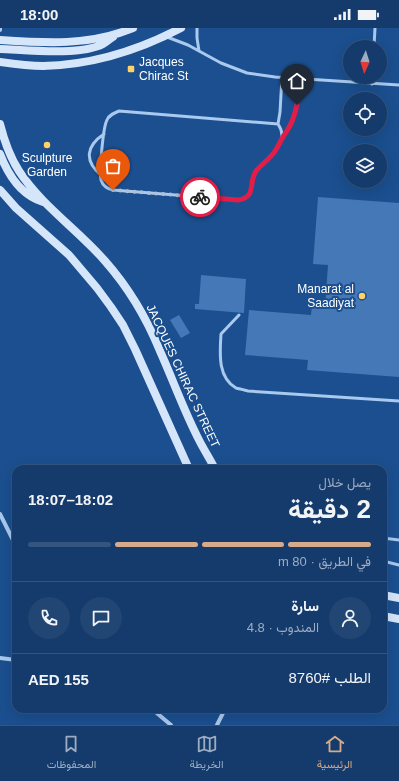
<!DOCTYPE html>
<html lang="ar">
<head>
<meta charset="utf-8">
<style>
  body { margin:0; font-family:Helvetica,Vazirmatn,sans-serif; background:#214673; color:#f1f3f6; direction:rtl; height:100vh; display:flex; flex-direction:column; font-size:15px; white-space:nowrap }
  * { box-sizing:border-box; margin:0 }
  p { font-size:13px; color:#9dadc1 }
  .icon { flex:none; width:22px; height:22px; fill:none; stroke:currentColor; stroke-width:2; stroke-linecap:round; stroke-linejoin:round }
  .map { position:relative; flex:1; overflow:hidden; direction:ltr }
  .side { position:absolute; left:12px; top:437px; width:375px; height:248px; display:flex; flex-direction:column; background:#143b6b; border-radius:12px; box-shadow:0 4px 16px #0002,0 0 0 1px #33557e; direction:rtl }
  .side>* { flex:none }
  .needle { width:26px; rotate:184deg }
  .tools { position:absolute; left:343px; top:12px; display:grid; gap:8px }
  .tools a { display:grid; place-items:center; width:44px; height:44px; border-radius:50%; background:#143b6b; box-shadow:0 4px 16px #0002,0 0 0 1px #33557e; font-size:20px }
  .pin { position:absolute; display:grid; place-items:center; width:34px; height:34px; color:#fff; margin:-41px -17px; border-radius:50% 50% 50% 0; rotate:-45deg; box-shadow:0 0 4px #0007 }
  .pin .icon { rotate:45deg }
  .courier { position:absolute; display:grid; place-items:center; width:40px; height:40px; margin:-20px; border:3px solid #e11d48; border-radius:50%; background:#fff; color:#222; box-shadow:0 1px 5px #0007 }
  .headline em { font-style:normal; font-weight:700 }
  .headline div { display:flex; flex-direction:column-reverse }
  .headline { display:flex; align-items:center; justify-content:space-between; height:68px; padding:0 16px }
  h1 { font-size:26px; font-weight:700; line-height:30px }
  .bar { display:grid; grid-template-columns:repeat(4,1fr); gap:6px 4px; align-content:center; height:48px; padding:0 16px }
  .bar i { height:5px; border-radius:3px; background:#33557e }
  .bar .active { background:#d6ab8b }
  .bar p { grid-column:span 4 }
  .line { display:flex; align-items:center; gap:10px; padding:0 16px; border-top:1px solid #33557e }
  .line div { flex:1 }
  .round { display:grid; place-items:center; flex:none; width:42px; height:42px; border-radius:21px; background:#214673 }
  .status { display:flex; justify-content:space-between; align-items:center; height:28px; padding:0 20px; background:#143b6b; direction:ltr }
  .status svg { height:11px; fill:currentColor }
  .menu { display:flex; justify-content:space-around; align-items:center; height:56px; border-top:1px solid #33557e; background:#143b6b; font-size:11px; color:#9dadc1 }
  .menu a { display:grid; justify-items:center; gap:2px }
  .menu .active { color:#d6ab8b }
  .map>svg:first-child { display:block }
  .building { fill:#4478b7 }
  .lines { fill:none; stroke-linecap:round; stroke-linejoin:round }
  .lane { stroke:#a9c9ee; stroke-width:3 }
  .street { stroke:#a9c9ee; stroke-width:4 }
  .secondary { stroke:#d6e6fa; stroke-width:8 }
  .done { stroke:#afc1d8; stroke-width:4; stroke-dasharray:0 7.2 }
  .route { stroke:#e11d48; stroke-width:5 }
  .poi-dot { fill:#ffd166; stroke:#1b4f8f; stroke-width:1.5 }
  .labels { text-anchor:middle; stroke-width:4; stroke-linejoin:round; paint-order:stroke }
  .poi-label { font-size:12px; fill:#fff; stroke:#1b4f8f; text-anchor:start }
  .street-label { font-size:12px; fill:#fff; stroke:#1b4f8f }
</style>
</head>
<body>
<div class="status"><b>18:00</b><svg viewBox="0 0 49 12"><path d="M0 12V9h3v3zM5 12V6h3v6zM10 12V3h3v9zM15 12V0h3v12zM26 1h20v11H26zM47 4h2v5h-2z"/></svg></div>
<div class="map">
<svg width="399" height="697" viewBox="0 0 399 697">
  <rect width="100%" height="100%" fill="#1b4f8f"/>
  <path class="building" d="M318 169 399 175V349L307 342 308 332 245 327 249 282 311 287 312 277 325 279 328 237 313 236Z
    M201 247 246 251 244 285 195 281V276H199Z
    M179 287 190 305 181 310 170 292Z"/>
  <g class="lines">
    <path class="lane" d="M197 0V10L199 23
      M167 9 188 17 221 35 247 45 275 49 399 57
      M374 19 375 0
      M372 56 373 49
      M119 83 278 96C292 116 266 129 256 144 248 155 257 170 238 172L113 162C108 161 103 158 101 152 99 145 103 99 107 92 109 87 114 85 119 83Z
      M278 96 280 84 282 49
      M283 108C297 89 297 73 300 51
      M101 147C84 133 86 118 104 106
      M239 287 221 306C220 324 217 349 236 360 240 361 245 362 248 363L399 373
      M383 501V500
      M383 510 399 512
      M383 533 399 537"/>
    <path class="street" d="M0 2V0
      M0 486 16 518
      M0 630 16 632
      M152 681 171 697
      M217 697 225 681"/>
    <path class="secondary" d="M0 12C45 15 90 18 133 0
      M0 21C27 22 80 28 103 16 106 14 110 11 113 9
      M0 34C14 36 29 38 43 38 91 37 139 22 181 0
      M0 96C4 112 10 129 19 143 42 178 78 202 105 233 128 259 147 291 160 323 173 352 184 383 199 412 204 422 210 431 215 441
      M0 126C8 147 20 167 43 174
      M0 162 16 180 69 227 97 260 111 279 123 297 135 321 189 441
      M383 567 399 570
      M383 588 399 591"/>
  </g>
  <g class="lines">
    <path class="done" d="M113 162 200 169"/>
    <path class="route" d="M200 169 238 172C257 169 248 155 256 143 261 137 267 133 272 127 277 122 279 115 283 109 284 106 287 104 288 101 293 94 295 85 297 77"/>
  </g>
  <g class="poi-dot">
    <rect x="127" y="37" width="8" height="8" rx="2"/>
    <circle cx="47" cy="117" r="4"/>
    <circle cx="362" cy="268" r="4"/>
  </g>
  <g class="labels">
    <g class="poi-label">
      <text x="139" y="38">Jacques<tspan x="139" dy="14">Chirac St</tspan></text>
      <text x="47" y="134" text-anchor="middle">Sculpture<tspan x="47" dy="14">Garden</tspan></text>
      <text x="354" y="265" text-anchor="end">Manarat al<tspan x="354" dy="14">Saadiyat</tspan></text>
    </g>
    <g class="street-label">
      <text transform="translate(183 348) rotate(65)" y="4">JACQUES CHIRAC STREET</text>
    </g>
  </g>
</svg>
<div class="tools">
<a><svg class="needle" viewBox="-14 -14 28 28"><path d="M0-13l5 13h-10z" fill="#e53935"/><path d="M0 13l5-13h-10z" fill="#9dadc1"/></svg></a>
<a><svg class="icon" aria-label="locate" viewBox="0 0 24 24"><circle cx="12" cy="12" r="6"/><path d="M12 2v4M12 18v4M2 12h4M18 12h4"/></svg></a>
<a><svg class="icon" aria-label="layers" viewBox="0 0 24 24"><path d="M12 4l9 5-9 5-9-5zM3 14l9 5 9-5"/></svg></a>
</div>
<div class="pin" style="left:113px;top:162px;background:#ea580c"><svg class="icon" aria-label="bag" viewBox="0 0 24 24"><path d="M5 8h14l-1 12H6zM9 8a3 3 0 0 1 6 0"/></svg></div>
<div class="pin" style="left:297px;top:77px;background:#1f2937"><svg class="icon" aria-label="home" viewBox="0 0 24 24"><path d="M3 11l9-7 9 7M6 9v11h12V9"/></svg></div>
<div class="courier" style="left:200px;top:169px"><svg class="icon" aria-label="bike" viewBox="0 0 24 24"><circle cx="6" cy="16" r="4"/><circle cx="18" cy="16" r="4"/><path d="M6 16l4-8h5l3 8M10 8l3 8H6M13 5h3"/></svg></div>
<section class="side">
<div class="headline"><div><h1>2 دقيقة</h1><p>يصل خلال</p></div><em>18:02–18:07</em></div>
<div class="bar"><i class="active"></i><i class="active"></i><i class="active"></i><i></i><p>في الطريق · 80 m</p></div>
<div class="line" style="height:72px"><a class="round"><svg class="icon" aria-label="person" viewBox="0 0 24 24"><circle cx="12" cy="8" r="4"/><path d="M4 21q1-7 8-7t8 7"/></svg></a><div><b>سارة</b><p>المندوب · 4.8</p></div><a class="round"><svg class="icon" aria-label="chat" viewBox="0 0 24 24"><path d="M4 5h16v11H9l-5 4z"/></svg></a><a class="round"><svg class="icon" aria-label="phone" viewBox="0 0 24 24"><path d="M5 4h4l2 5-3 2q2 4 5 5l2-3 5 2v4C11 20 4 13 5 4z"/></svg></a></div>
<div class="line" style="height:52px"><div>الطلب #8760</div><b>AED 155</b></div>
</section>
</div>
<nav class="menu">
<a class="active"><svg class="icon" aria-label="home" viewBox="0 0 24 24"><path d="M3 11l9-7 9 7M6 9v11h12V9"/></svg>الرئيسية</a>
<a><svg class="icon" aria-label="map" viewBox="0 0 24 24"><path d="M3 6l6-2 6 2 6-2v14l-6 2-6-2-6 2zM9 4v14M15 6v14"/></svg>الخريطة</a>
<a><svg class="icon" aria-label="saved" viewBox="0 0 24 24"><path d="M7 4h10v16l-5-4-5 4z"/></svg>المحفوظات</a>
</nav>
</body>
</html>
